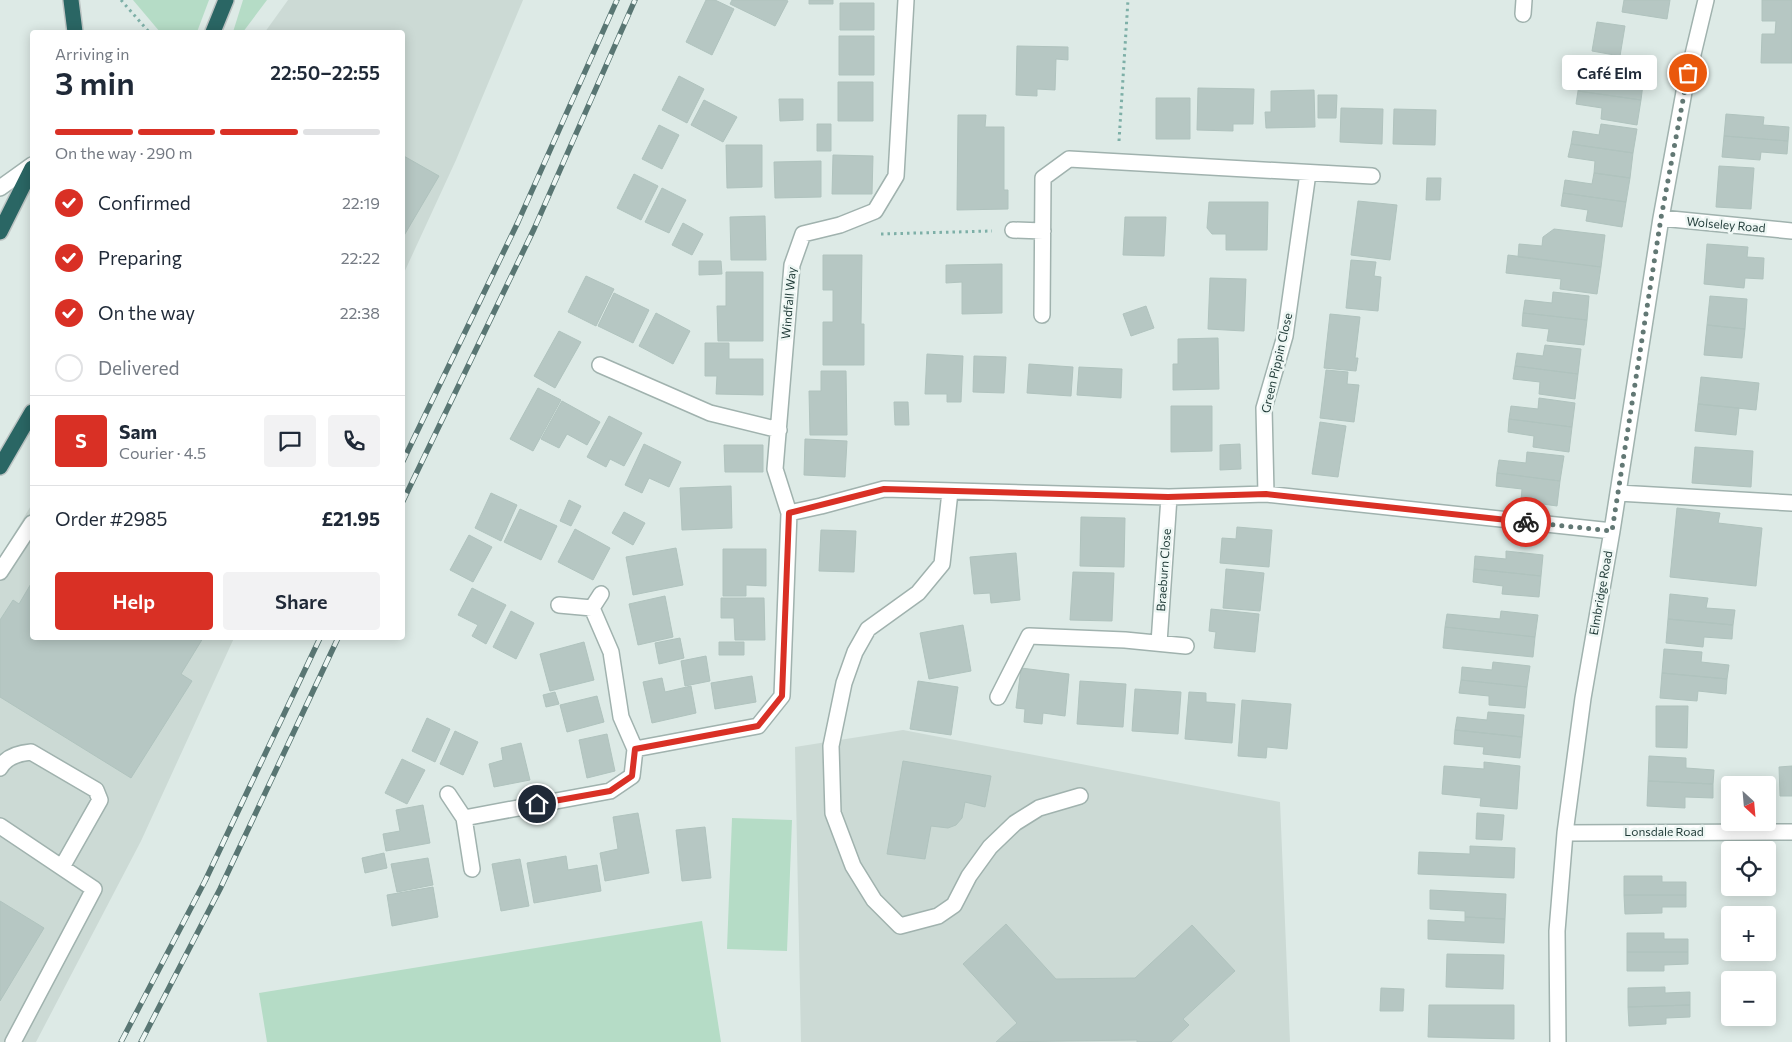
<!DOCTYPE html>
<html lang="en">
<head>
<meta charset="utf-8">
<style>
  body { margin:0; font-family:Commissioner,sans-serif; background:#f2f2f3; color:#1f2937; height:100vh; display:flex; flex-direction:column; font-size:19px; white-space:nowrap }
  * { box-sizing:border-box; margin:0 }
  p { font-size:16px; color:#747a83 }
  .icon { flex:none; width:28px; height:28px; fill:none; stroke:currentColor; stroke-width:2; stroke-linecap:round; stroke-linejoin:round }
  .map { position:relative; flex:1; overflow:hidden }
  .sheet { position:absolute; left:30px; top:30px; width:375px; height:610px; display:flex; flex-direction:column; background:#fff; border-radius:5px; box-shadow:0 2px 12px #0003 }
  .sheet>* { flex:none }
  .needle { width:32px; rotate:154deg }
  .tools { position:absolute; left:1721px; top:776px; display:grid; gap:10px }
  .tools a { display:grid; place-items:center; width:55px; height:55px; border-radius:5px; background:#fff; box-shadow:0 2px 12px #0003; font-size:25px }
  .pin { position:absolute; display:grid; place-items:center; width:42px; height:42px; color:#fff; margin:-21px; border:2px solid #fff; border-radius:50%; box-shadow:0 1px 5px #0007 }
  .courier { position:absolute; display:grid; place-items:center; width:50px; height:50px; margin:-25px; border:4px solid #d93025; border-radius:50%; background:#fff; color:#222; box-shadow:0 1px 6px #0007 }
  .bubble { position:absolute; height:35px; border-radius:5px; background:#fff; box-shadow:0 2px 12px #0003; font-size:16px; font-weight:600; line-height:35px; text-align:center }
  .summary em { font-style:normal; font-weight:600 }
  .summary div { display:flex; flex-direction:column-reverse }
  .summary { display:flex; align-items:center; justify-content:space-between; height:85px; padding:0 25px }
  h1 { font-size:32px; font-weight:600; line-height:38px }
  .bar { display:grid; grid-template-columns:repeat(4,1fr); gap:8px 5px; align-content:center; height:60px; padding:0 25px }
  .bar i { height:6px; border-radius:4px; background:#e0e1e3 }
  .bar .on { background:#d93025 }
  .bar p { grid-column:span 4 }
  .line { display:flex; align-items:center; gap:12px; padding:0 25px; border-top:1px solid #e0e1e3 }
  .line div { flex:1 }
  .round { display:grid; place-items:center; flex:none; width:52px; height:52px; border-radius:5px; background:#f2f2f3 }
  ol { padding:0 25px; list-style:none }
  li { display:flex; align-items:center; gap:15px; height:55px }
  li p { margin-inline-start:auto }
  li .icon { padding:5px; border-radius:50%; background:#d93025; color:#fff; stroke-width:4 }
  li:last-child { color:#747a83 }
  li i { width:28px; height:28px; border:2px solid #e0e1e3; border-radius:50% }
  .action { display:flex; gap:10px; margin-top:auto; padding:10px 25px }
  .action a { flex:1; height:58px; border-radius:5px; background:#d93025; color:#fff; font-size:20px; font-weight:600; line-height:58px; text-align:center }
  .action a+a { background:#f2f2f3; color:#1f2937 }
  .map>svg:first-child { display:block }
  .built { fill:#ccdad5 }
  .green { fill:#b5dcc6 }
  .building { fill:#b6c7c3; stroke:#b0c3be }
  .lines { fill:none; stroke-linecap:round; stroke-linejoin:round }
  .minor-casing { stroke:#a0b2ae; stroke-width:18 }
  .highway-casing { stroke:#bcc4c3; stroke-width:18 }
  .path { stroke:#7dafa7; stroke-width:3; stroke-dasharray:2.5 4; stroke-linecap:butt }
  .minor { stroke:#fff; stroke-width:15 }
  .highway { stroke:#2a6664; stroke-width:15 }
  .rail-casing { stroke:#597673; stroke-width:5.5 }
  .rail { stroke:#eef7f4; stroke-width:4; stroke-dasharray:11; stroke-linecap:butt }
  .done { stroke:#627874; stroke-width:5; stroke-dasharray:0 9 }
  .route { stroke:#d93025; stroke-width:6 }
  .labels { text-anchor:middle; stroke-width:5; stroke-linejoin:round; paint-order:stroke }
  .street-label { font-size:12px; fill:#1f3a37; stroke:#eef7f4 }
</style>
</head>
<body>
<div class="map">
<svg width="1792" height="1042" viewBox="0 0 1792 1042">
  <rect width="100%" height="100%" fill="#ddeae6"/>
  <path class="built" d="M288 0H523L456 160 403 275 402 32H265Z
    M32 504V638H234L141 841 36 1042H0V557Z
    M903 730 1280 802 1290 1042H801L795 747Z"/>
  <path class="green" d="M133 0H209L197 32H160Z
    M243 0H267L243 32H233Z
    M732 818 792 820 787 951 727 949Z
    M702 921 721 1042H267L259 993Z"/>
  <path class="building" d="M706 0H715L734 9 712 55 686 42Z
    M732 0H786L788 1 775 26 730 4Z
    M809 0H833V4H809Z
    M1624 0H1670L1667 19 1622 12Z
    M1762 0H1792V63H1761L1762 34H1775L1776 21H1762Z
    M840 3H874V30H840Z
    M1597 22 1625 26 1620 56 1592 51Z
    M839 36H874V75H839Z
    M1017 46 1068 47V60L1056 59 1055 90 1037 89V96L1016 95Z
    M1608 70 1644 76 1641 100 1578 91 1580 78 1606 82Z
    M679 76 704 89 687 123 662 110Z
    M838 82H873V121H838Z
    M1198 88 1254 89 1253 124H1233V131L1197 130Z
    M1314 90 1315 127 1266 128 1265 112H1271V91Z
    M1578 91 1641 100 1637 125 1601 119 1602 108 1576 104Z
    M1318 95H1337L1336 118H1318Z
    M1156 98H1190V139H1156Z
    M779 99H803V120L780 121Z
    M704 100 737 117 723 142 691 125Z
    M1341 108 1383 109 1382 144 1340 142Z
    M1394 109 1436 110 1435 145 1393 144Z
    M1726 114 1764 117 1763 125 1789 127 1788 141 1724 136Z
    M958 115H986L985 127H1004V190H1008V209L957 210Z
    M817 124H831V151H817Z
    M1601 124 1637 129 1633 153 1571 144 1573 131 1599 135Z
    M659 125 679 135 662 169 642 159Z
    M1724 136 1788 141 1787 154 1761 152 1760 160 1722 157Z
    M1571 144 1633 153 1630 178 1594 173 1595 161 1568 157Z
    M726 145H762V187L727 188Z
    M402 155 439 176 402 239Z
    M833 155 873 156 872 194H832Z
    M821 161V197L775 198 774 162Z
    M1719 166 1754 168 1751 209 1716 207Z
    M1594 173 1630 178 1626 202 1563 193 1565 180 1592 184Z
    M634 174 658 186 641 220 617 208Z
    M1427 178H1441L1440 200H1426Z
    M662 188 686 200 669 233 645 222Z
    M1563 193 1626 202 1622 227 1586 221 1588 210 1561 206Z
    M1358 201 1397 205 1390 260 1351 255Z
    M1209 202H1268L1267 250H1226V234H1212L1207 228Z
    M765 216 766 260H731L730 217Z
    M1125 217H1166L1164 256 1123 255Z
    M683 223 703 234 692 255 672 245Z
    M1554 229 1605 235 1601 267 1518 257 1519 244 1542 246 1543 237Z
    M1707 244 1748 247 1747 257 1764 258 1763 279 1745 278 1744 288 1704 284Z
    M823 255H862L861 324H864V365H823V322H833V290H823Z
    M1508 255 1601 267 1597 294 1560 289 1561 279 1506 273Z
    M1351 260 1376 262 1374 276 1381 277 1378 311 1346 308Z
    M699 261H721L722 274 699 275Z
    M1002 264V313L962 314V282L946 283V265Z
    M726 272H763V341H718L717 306H726Z
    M586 276 614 289 596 326 568 312Z
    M1210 278 1246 279 1244 331 1208 329Z
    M1553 292 1589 296 1587 320 1523 313 1525 300 1552 303Z
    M614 293 649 310 633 343 598 326Z
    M1710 296 1747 299 1745 329 1707 325Z
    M1146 306 1154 328 1131 336 1123 314Z
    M656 313 690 331 673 364 639 346Z
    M1523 313 1587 320 1584 345 1547 341 1549 329 1522 326Z
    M1330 314 1360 317 1355 358H1358L1356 371 1324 368Z
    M1707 325 1745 329 1742 358 1704 355Z
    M559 331 581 342 555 388 534 376Z
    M1218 338 1219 389 1173 390V364H1178V339Z
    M705 343H729V359H763V395L716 394 717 376H705Z
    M1545 345 1581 349 1578 374 1515 366 1517 353 1543 356Z
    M927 354 963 356 961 402H947V394H925Z
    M974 356 1006 357 1004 393 973 392Z
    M1029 364 1073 367 1071 396 1027 393Z
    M1515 366 1578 374 1575 399 1539 394 1540 382 1513 379Z
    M1079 367 1122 369 1121 398 1077 395Z
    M1326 370 1348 372 1347 384 1359 385 1354 422 1320 418Z
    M821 371H846L847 435H810L809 391H821Z
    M1701 377 1759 383 1756 410 1698 404Z
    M538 388 561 400 533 451 510 439Z
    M1539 398 1575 403 1572 427 1509 419 1511 406 1538 409Z
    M562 401 600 422 587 445 567 434 559 448 541 439Z
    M894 402H908L909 425H895Z
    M1698 404 1739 408 1736 435 1695 431Z
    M1171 406H1212V451L1171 452Z
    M609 416 642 433 624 466 610 459 606 467 587 457Z
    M1509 419 1572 427 1569 452 1533 447 1534 436 1508 432Z
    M1320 422 1346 426 1338 477 1312 474Z
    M805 439 847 441 845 477 804 475Z
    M644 444 681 462 669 487 649 478 642 493 625 485Z
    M1240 444 1241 469 1220 470V445Z
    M724 445H763V472H725Z
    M1695 447 1753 451 1751 487 1692 483Z
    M1527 452 1564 456 1560 481 1497 473 1499 460 1526 463Z
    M1497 473 1560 481 1557 506 1521 501 1522 489 1496 486Z
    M731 486 732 528 682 530 680 488Z
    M491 493 517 505 501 541 475 528Z
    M569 500 581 506 571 526 560 521Z
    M1677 508 1720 513 1718 523 1762 528 1756 586 1670 577Z
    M520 509 557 526 541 560 504 542Z
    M624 512 645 523 633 545 612 533Z
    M1081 517 1125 518 1124 567 1080 566Z
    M1237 527 1272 530 1269 567 1220 563 1222 538 1236 539Z
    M575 529 610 548 593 580 558 562Z
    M821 530 856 531 854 572 819 571Z
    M469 535 492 547 473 582 450 570Z
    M676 548 683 585 633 595 626 557Z
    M723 549H766V586L746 585V596H723Z
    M1506 551 1543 555 1541 576 1474 569 1475 556 1506 559Z
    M1016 553 1020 600 991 603 990 593 974 594 970 557Z
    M1226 569 1264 573 1260 611 1223 608Z
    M1474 569 1541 576 1539 597 1502 594 1503 586 1473 582Z
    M1073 572 1114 573 1112 621 1070 620Z
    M32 582V638H203L181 674 192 681 131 778 0 697V620L13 600 19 604Z
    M472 588 506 605 486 644 472 636 478 625 458 615Z
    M1670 594 1708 598 1706 608 1735 610 1733 625 1668 619Z
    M665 596 673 637 638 645 629 604Z
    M721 598H764L765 640H735L734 618H721Z
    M1211 609 1259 614 1255 652 1214 648 1216 632 1209 631Z
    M511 611 534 623 516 659 493 647Z
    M1501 611 1538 615 1535 637 1445 627 1447 614 1500 619Z
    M1668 619 1733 625 1732 639 1704 637 1703 647 1666 643Z
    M963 625 971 671 929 679 920 633Z
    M1445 627 1535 637 1533 657 1443 648Z
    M680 638 684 658 659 664 655 643Z
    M584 642 594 680 550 691 540 654Z
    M719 642H744V655H719Z
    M1664 649 1702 652 1701 662 1729 665 1727 679 1662 673Z
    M706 656 710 681 685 686 681 661Z
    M1493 662 1530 666 1527 687 1461 680 1462 667 1492 670Z
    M1021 668 1069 674 1065 716 1043 713 1042 724 1024 722 1025 709 1016 708Z
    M1662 673 1727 679 1726 694 1698 691 1697 701 1660 698Z
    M752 676 756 702 715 709 711 683Z
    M662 678 665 692 691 686 696 713 652 723 643 682Z
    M1461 680 1527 687 1525 708 1489 705V696L1459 693Z
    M918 681 958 687 951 735 910 729Z
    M1080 681 1126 684 1123 727 1077 724Z
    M1135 689 1181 692 1178 734 1132 731Z
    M555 692 559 704 546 707 543 695Z
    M1189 692 1206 693V702L1235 704 1232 743 1185 739Z
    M597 696 604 722 567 732 560 705Z
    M1242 700 1291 704 1287 749 1267 747 1266 758 1238 756Z
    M1656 706H1688L1687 748 1656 747Z
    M1488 712 1524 715 1522 737 1455 730 1457 717 1487 720Z
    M427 718 450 729 435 762 412 751Z
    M1455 730 1522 737 1520 758 1483 754 1484 747 1454 744Z
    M455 731 478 742 463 775 440 764Z
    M607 734 615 771 587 778 579 740Z
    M521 743 530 780 494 787 489 764 503 760 501 748Z
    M1649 756 1686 758V768L1714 770 1713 784 1648 781Z
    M402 759 425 770 407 804 385 793Z
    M903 761 991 776 985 807 965 802 962 818 956 825 948 828 931 826 925 859 887 854Z
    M1484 762 1520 766 1517 809 1480 806 1481 798 1442 794 1444 766 1484 769Z
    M1792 766V796H1780L1779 767Z
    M1648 781 1713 784V798L1685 797V808L1647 806Z
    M423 805 430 843 386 851 383 834 400 831 396 810Z
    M638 813 649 873 605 881 600 853 618 849 613 817Z
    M1477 813 1504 815 1502 840 1476 839Z
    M705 827 711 878 682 881 676 830Z
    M1470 846 1515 848 1514 878 1418 874 1419 852 1470 854Z
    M384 853 387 868 365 873 362 858Z
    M566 856 568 870 597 865 601 891 534 903 527 863Z
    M428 858 433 885 397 892 391 864Z
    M520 859 529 906 501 911 492 864Z
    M1624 876H1662V882H1686V895H1624Z
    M433 887 438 917 392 926 387 895Z
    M1430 890 1506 894 1505 919 1465 917V911L1430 909Z
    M1624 895H1686V907H1662V913L1625 914Z
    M0 901 44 928 0 1001Z
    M1465 917 1505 919 1504 943 1428 939V920L1465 922Z
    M1006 924 1056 979 1135 978 1192 925 1235 971 1183 1019 1189 1025 1171 1042H1137V1040L996 1042 1017 1023 963 964Z
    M1627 933H1664V939H1688V952H1627Z
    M1627 952H1688V964L1664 965V971H1627Z
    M1447 954 1504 955 1503 989 1446 987Z
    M1665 987V993L1690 992V1005L1628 1007V988Z
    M1381 988 1404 989 1403 1011H1380Z
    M1429 1005H1514V1039L1428 1037Z
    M1690 1005V1017L1666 1018V1024L1629 1026 1628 1007Z"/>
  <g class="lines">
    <g class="minor-casing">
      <path id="minor" d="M1523 14 1524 0
        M0 188 32 165
        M1661 218 1792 231
        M1013 230 1043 231
        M1042 315 1043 178 1069 159 1372 176
        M600 365 710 413 779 430
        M950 492 942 564 918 593 868 629 855 652 844 683 831 746 833 813 853 866 874 900 900 926 938 916 954 905 969 876 990 847 1015 823 1039 808 1080 796
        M1618 493 1792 503
        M1266 494 1264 408 1285 336 1308 173
        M789 513 821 506 884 489 1169 497 1266 494 1612 531
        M0 572 32 523
        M601 594 592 608 611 652 621 717 635 749
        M559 605 592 608
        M1159 643 1169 497
        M998 697 1029 636 1125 640 1186 646
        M0 768C6 757 20 753 31 752L96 790 100 800 62 867
        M448 794 464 818 610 791 632 776 635 749 758 726 782 696 789 513 775 469 792 265 803 234 840 225 875 211 896 176 906 0
        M464 818 472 869
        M0 826 94 889 13 1042
        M1565 833 1792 832
        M1558 1042 1557 931 1565 833 1583 698 1612 531 1661 218 1684 92 1706 0"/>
    </g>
    <g class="highway-casing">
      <path id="highway" d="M71 0 75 32
        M213 32 226 0
        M0 232 32 168
        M0 467 32 412"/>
    </g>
    <path class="path" d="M121 0 149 32
      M1119 141 1128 0
      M881 234 992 231"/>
    <use href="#minor" class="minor"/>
    <use href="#highway" class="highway"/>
    <g class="rail-casing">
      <path id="rail" d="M402 463 518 222 617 0
        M402 503 534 229 635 0
        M121 1042 205 881 320 638
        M141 1042 220 889 338 638"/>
    </g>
    <use href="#rail" class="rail"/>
  </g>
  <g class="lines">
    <path class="done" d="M1526 522 1612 531 1661 218 1688 73"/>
    <path class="route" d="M537 804 610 791 632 776 635 749 758 726 782 696 789 513 884 489 1168 497 1266 494 1526 522"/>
  </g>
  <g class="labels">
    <g class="street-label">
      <text transform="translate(1726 225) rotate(5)" y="4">Wolseley Road</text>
      <text transform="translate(789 303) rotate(-85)" y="4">Windfall Way</text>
      <text transform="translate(1277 363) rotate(-77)" y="4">Green Pippin Close</text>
      <text transform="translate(1164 570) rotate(-86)" y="4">Braeburn Close</text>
      <text transform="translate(1601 593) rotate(-80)" y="4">Elmbridge Road</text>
      <text x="1664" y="836">Lonsdale Road</text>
    </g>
  </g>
</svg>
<div class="tools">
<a><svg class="needle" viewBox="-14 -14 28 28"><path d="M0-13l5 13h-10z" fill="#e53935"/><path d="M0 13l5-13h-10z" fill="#747a83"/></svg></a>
<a><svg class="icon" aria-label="locate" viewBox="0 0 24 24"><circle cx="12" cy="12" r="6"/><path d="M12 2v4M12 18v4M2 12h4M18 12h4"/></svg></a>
<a>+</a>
<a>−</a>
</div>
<div class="pin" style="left:1688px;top:73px;background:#ea580c"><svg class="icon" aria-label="bag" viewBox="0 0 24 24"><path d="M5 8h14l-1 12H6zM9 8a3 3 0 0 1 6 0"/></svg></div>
<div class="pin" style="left:537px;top:804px;background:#1f2937"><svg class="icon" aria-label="home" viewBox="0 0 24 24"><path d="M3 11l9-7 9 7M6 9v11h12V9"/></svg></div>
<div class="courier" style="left:1526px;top:522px"><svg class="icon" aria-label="bike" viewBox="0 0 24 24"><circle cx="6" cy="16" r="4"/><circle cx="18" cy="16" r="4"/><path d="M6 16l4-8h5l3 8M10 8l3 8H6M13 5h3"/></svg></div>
<div class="bubble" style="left:1562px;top:55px;width:95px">Café Elm</div>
<section class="sheet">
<div class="summary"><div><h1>3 min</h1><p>Arriving in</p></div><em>22:50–22:55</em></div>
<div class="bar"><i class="on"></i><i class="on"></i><i class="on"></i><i></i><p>On the way · 290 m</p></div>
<ol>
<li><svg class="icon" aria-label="check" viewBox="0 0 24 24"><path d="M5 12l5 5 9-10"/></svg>Confirmed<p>22:19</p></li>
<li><svg class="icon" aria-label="check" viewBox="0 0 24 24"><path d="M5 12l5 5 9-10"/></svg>Preparing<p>22:22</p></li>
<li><svg class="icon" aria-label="check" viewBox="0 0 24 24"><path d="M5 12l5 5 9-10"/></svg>On the way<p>22:38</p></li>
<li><i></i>Delivered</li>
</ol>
<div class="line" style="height:90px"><b class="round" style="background:#d93025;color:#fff">S</b><div><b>Sam</b><p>Courier · 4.5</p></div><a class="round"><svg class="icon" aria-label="chat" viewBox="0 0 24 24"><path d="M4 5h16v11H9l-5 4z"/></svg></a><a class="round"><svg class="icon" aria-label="phone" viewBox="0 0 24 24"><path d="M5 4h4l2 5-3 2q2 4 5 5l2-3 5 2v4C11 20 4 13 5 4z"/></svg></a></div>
<div class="line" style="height:65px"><div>Order #2985</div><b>£21.95</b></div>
<div class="action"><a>Help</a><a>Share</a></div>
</section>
</div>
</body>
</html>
